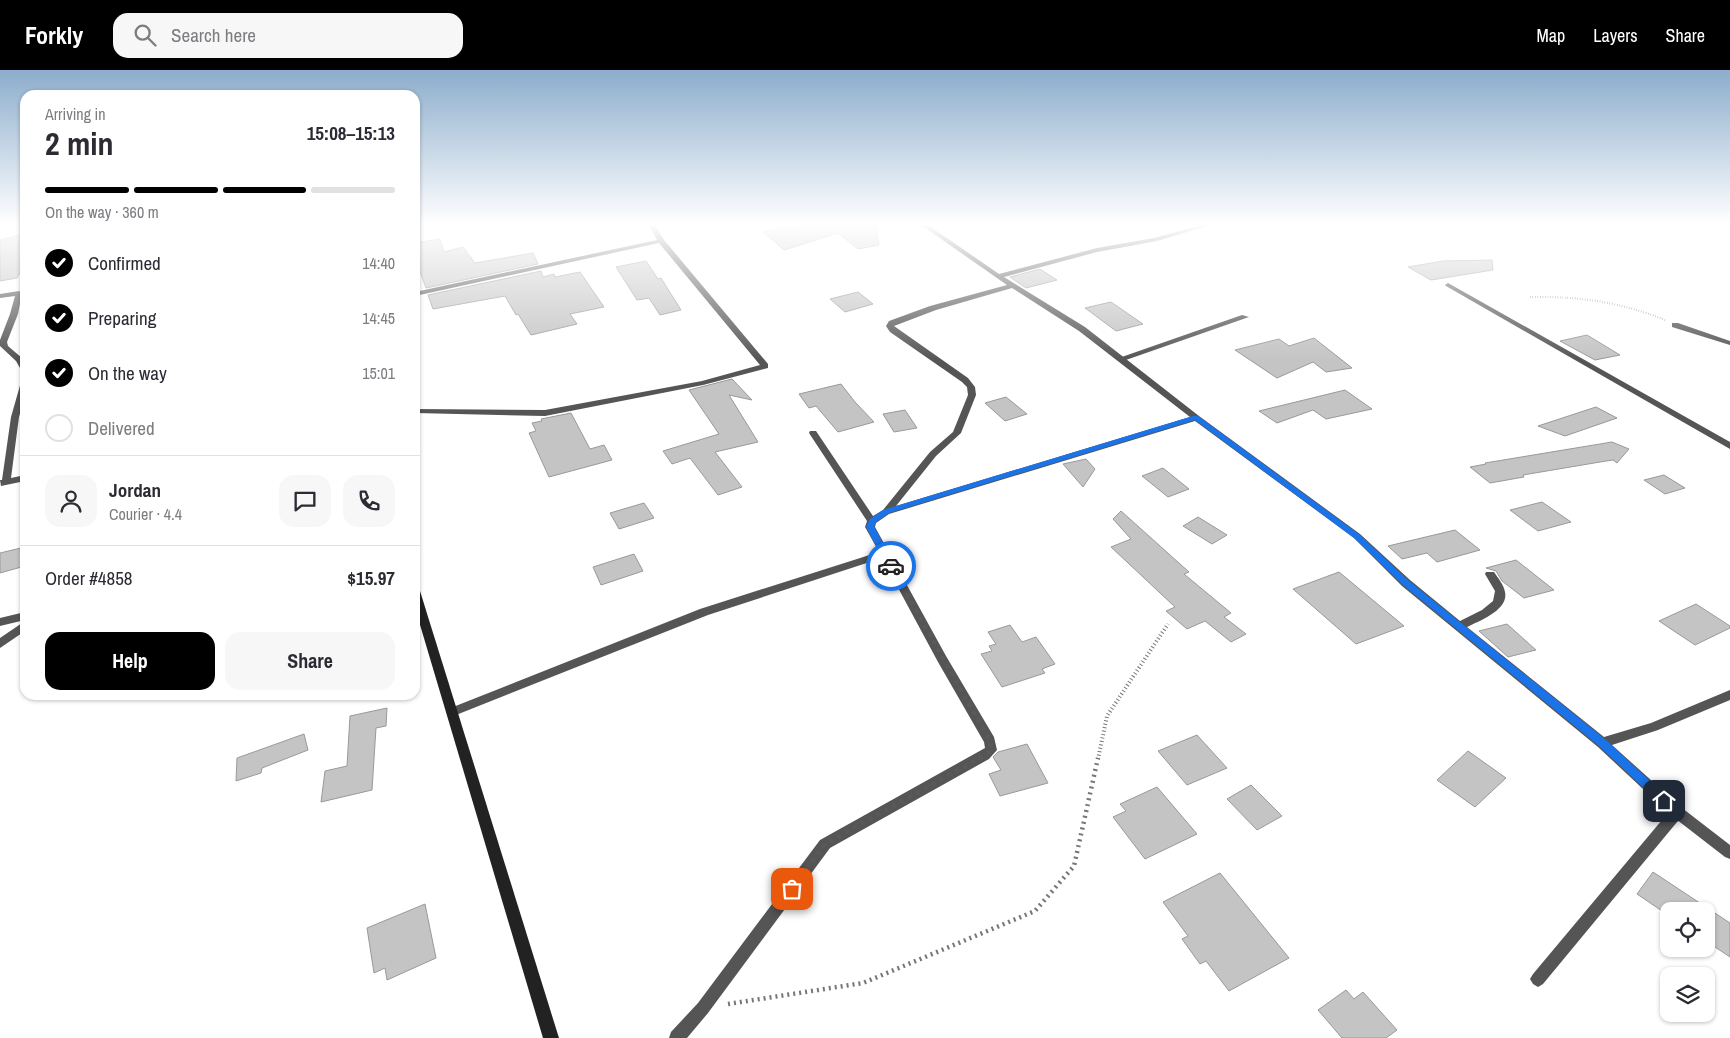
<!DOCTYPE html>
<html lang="en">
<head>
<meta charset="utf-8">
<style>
  body { margin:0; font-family:"Archivo Narrow",sans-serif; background:#f7f7f7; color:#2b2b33; height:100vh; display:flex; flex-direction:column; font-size:19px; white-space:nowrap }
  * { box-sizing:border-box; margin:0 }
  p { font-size:16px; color:#7c7c81 }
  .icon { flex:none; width:28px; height:28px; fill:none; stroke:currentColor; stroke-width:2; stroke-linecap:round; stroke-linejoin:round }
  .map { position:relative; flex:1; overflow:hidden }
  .details { position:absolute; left:20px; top:20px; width:400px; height:610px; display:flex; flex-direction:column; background:#fff; border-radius:15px; box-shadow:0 1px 4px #0004 }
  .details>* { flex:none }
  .buttons { position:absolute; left:1660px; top:832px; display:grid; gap:10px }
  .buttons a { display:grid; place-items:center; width:55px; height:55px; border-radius:10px; background:#fff; box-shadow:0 1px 4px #0004; font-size:25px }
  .pin { position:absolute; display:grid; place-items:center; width:42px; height:42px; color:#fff; margin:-21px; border-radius:10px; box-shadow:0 2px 8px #0006 }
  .courier { position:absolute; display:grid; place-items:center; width:50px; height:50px; margin:-25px; border:4px solid #1a73e8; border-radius:50%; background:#fff; color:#222; box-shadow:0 1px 6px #0007 }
  .summary em { font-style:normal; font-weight:700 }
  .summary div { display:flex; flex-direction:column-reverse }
  .summary { display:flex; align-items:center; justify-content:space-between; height:85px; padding:0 25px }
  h1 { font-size:32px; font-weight:700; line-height:38px }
  .bar { display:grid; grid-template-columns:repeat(4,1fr); gap:8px 5px; align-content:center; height:60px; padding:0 25px }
  .bar i { height:6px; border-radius:4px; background:#e1e1e2 }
  .bar .selected { background:#000 }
  .bar p { grid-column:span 4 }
  .line { display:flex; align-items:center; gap:12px; padding:0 25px; border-top:1px solid #e1e1e2 }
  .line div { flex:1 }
  .round { display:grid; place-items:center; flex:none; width:52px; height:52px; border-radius:15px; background:#f7f7f7 }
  ol { padding:0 25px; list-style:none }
  li { display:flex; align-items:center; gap:15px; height:55px }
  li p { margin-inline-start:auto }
  li .icon { padding:5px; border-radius:50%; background:#000; color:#fff; stroke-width:4 }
  li:last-child { color:#7c7c81 }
  li i { width:28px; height:28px; border:2px solid #e1e1e2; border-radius:50% }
  .action { display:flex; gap:10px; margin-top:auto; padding:10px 25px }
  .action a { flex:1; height:58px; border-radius:15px; background:#000; color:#fff; font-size:20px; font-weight:700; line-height:58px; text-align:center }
  .action a+a { background:#f7f7f7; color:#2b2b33 }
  header { display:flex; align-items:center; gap:30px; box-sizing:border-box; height:70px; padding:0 25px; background:#000; color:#fff }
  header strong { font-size:24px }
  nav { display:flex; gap:28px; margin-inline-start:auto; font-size:18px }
  .search { width:350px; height:45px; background:#f7f7f7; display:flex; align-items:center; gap:12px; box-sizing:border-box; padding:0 18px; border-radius:15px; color:#7c7c81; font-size:19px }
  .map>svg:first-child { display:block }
  .building { fill:#c4c4c4; stroke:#999 }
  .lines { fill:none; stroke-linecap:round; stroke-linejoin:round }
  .path-far2 { stroke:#777; stroke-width:2; stroke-dasharray:0.5 2; stroke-linecap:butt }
  .path-far1 { stroke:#777; stroke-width:4; stroke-dasharray:1 2.5; stroke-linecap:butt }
  .path { stroke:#777; stroke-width:4.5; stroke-dasharray:2 4; stroke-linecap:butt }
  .lane { fill:#555; fill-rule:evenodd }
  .street { fill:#555; fill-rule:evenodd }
  .secondary { fill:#222; fill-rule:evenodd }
  .route { fill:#1a73e8 }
  .done { stroke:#595959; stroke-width:5; stroke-dasharray:0 9 }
</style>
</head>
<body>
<header>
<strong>Forkly</strong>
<div class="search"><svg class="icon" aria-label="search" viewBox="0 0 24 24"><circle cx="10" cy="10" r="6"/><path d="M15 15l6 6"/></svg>Search here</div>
<nav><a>Map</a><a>Layers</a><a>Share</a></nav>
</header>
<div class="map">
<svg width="1730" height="968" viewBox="0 0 1730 968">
  <rect width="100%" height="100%" fill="#fff"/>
  <path class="building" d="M796 155H876L879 175 858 179 838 163 784 180 763 162Z
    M25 164V192L17 208 0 211V170Z
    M440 169 444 182 463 177 475 193 533 183 538 194 426 218 415 188V173Z
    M1492 190 1493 200 1431 210 1408 197 1443 191Z
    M646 191 658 209 661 208 681 240 660 245 649 228 637 230 616 197Z
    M1040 199 1057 210 1026 218 1010 207Z
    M541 201 543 207 554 204 555 207 580 202 604 237 570 244 577 254 531 265 518 244 516 245 505 226 433 239 428 225Z
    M858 222 873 234 845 242 830 229Z
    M1111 232 1143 254 1116 261 1085 238Z
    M1587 265 1620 285 1595 290 1560 271Z
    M1314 268 1352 298 1326 302 1313 292 1277 308 1235 280 1279 269 1289 276Z
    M732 309 752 330 729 325 758 372 715 382 742 417 718 425 690 388 672 394 663 381 719 364 689 320Z
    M841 314 855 332 874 352 838 362 816 336 809 338 799 324Z
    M1345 320 1372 339 1326 349 1313 340 1277 353 1259 341Z
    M1006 327 1027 344 1005 351 985 333Z
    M1596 337 1617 348 1565 366 1538 356Z
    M905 340 917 358 894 362 883 344Z
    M571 343 590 379 604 375 612 390 549 407 529 363 536 361 532 353 542 351 541 349Z
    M1612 372 1629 379 1617 393 1613 390 1606 391 1523 405 1524 407 1490 413 1470 397 1486 394 1485 393Z
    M1086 389 1095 399 1083 417 1063 394Z
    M1163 398 1189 419 1168 427 1142 406Z
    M1664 405 1685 418 1665 424 1644 410Z
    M1542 432 1571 452 1538 461 1510 440Z
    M644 433 654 448 619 459 610 443Z
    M1121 441 1189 502 1184 504 1231 543 1224 547 1246 564 1231 572 1205 551 1187 559 1166 541 1175 537 1111 477 1131 469 1113 449Z
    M1198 447 1227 465 1212 474 1183 456Z
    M1455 460 1480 480 1437 492 1427 483 1402 489 1388 476Z
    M25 477V496L0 503V483Z
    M634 484 643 501 601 515 593 497Z
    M1516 490 1554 520 1524 528 1502 511 1496 501 1486 498Z
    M1339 502 1404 556 1356 574 1293 519Z
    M1696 534 1730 556V558L1695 575 1659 551Z
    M1507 554 1536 580 1508 587 1479 561Z
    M1010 555 1022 572 1036 567 1055 594 1042 599 1045 603 1002 617 981 584 992 581 989 576 996 574 988 562Z
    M387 638 386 656 376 658 372 720 321 732 325 701 347 696 350 646Z
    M304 664 308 680 262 698 261 703 236 711 237 688Z
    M1197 665 1227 698 1187 715 1158 681Z
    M1027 674 1048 713 1000 726 989 704 1001 700 993 687 998 682Z
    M1468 681 1506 708 1475 737 1437 710Z
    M1251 715 1282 746 1257 760 1227 729Z
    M1157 717 1197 764 1145 789 1113 747 1126 741 1120 734Z
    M1653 802 1730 853V887L1706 871V841H1662L1637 824Z
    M1220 803 1289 888 1229 921 1206 891 1200 894 1182 869 1188 866 1163 832Z
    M425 834 436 888 387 910 385 898 374 903 367 858Z
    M1346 920 1354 929 1363 922 1397 960 1386 968H1342L1318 940Z"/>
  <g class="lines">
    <path class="path-far2" d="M1530 227C1578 226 1621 232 1665 250"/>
    <path class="path-far1" d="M1098 689 1107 646 1168 554"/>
    <path class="path" d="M728 934 863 913 1035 841 1074 796 1098 688"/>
    <path class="lane" d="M1242 245 1249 247 1123 291H1120L1116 289Z
      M1677 736 1682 738 1684 742 1682 746 1543 914 1538 917 1533 914 1530 909 1533 904 1672 738Z"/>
    <path class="street" d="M649 155H655L664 170 768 294V298L703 315 545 346 415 343V339L545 340 702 311 760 295 659 173 415 226V222L657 170Z
      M921 155H928L999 204 1097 178 1154 168 1202 155H1211L1157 171 1097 182 1004 207 1085 257 1199 346 1360 464 1410 510 1460 551 1482 540 1493 531 1495 521 1485 504 1486 502H1494C1498 508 1504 515 1505 522 1509 540 1479 551 1467 557L1604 667 1651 653 1730 620V630L1658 660 1612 675 1682 738 1730 775V789L1725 787 1672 746 1598 677 1402 516 1354 468 1195 351 889 444 876 453 875 457 946 586 994 667 997 680 989 689 830 778 708 943 687 968H669L671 962 698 933 820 770 985 678 984 672 938 592 882 488 708 545 456 645 452 647 448 645 446 642 448 639 700 539 879 482 865 457 867 451 809 363 810 361H816L873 446 883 440 930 382 953 362 968 325 967 317 962 312 890 262 886 256 889 251 930 236 1007 215ZM1012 218 1079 261 1190 347 896 436 936 386 961 363 976 325 975 317 968 308 894 256 936 240Z
      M1448 213 1730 372V379L1446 216 1445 215Z
      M19 221 22 223 18 244 7 272 8 276 22 288 25 293V326L19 347 11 408 25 405V411L1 416 0 410H2L11 347 21 312 20 298 16 291 0 276V270L10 244 15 226 0 228V224Z
      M1672 253H1678L1730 271V275L1672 257Z
      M25 542V550L0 556V548Z
      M25 551V561L0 578V568Z"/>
    <path class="secondary" d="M415 517 420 521 559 968H543L415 538Z"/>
  </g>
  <linearGradient id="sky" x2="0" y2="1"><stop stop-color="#8cadcc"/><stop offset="0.53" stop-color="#fff"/><stop offset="1" stop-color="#fff" stop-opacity="0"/></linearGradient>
  <rect width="1730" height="290" fill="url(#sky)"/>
  <path class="route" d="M1193 346H1198L1360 465 1409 511 1606 670 1668 728 1670 731 1668 734H1661L1599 676 1403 515 1354 468 1195 350 889 443 876 452 874 457 896 496 894 498H888L866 457 870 449 883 440Z"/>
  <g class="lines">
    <path class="done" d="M792 819 825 774 985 685 991 680 990 671 891 496"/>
  </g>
</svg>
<div class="buttons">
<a><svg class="icon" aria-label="locate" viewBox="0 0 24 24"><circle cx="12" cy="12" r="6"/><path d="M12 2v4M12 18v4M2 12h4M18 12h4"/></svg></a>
<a><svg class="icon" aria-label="layers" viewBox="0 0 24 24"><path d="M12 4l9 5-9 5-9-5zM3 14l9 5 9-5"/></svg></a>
</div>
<div class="pin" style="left:792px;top:819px;background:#ea580c"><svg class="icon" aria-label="bag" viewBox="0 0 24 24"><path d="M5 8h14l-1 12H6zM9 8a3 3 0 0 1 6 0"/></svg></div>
<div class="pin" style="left:1664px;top:731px;background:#1f2937"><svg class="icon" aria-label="home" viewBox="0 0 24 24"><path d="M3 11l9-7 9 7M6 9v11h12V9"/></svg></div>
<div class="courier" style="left:891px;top:496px"><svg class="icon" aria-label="car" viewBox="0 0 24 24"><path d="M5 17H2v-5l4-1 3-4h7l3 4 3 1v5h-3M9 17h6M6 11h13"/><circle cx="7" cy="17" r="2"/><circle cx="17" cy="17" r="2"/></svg></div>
<section class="details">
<div class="summary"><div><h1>2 min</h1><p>Arriving in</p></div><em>15:08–15:13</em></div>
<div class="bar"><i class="selected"></i><i class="selected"></i><i class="selected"></i><i></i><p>On the way · 360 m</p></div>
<ol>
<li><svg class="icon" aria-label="check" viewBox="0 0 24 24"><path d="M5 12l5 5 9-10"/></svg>Confirmed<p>14:40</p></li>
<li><svg class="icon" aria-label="check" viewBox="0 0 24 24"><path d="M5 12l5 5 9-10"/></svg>Preparing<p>14:45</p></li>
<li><svg class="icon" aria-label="check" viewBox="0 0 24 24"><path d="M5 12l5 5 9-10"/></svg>On the way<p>15:01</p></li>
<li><i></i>Delivered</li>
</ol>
<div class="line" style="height:90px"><a class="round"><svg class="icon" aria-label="person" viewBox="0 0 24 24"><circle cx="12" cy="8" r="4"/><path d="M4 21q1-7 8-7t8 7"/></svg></a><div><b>Jordan</b><p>Courier · 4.4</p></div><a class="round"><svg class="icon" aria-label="chat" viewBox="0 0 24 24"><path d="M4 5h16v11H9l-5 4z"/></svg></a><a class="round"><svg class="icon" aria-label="phone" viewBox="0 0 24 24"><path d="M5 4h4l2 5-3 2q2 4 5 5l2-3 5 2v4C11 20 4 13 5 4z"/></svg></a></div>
<div class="line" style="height:65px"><div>Order #4858</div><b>$15.97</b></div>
<div class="action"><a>Help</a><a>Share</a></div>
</section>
</div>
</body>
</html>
